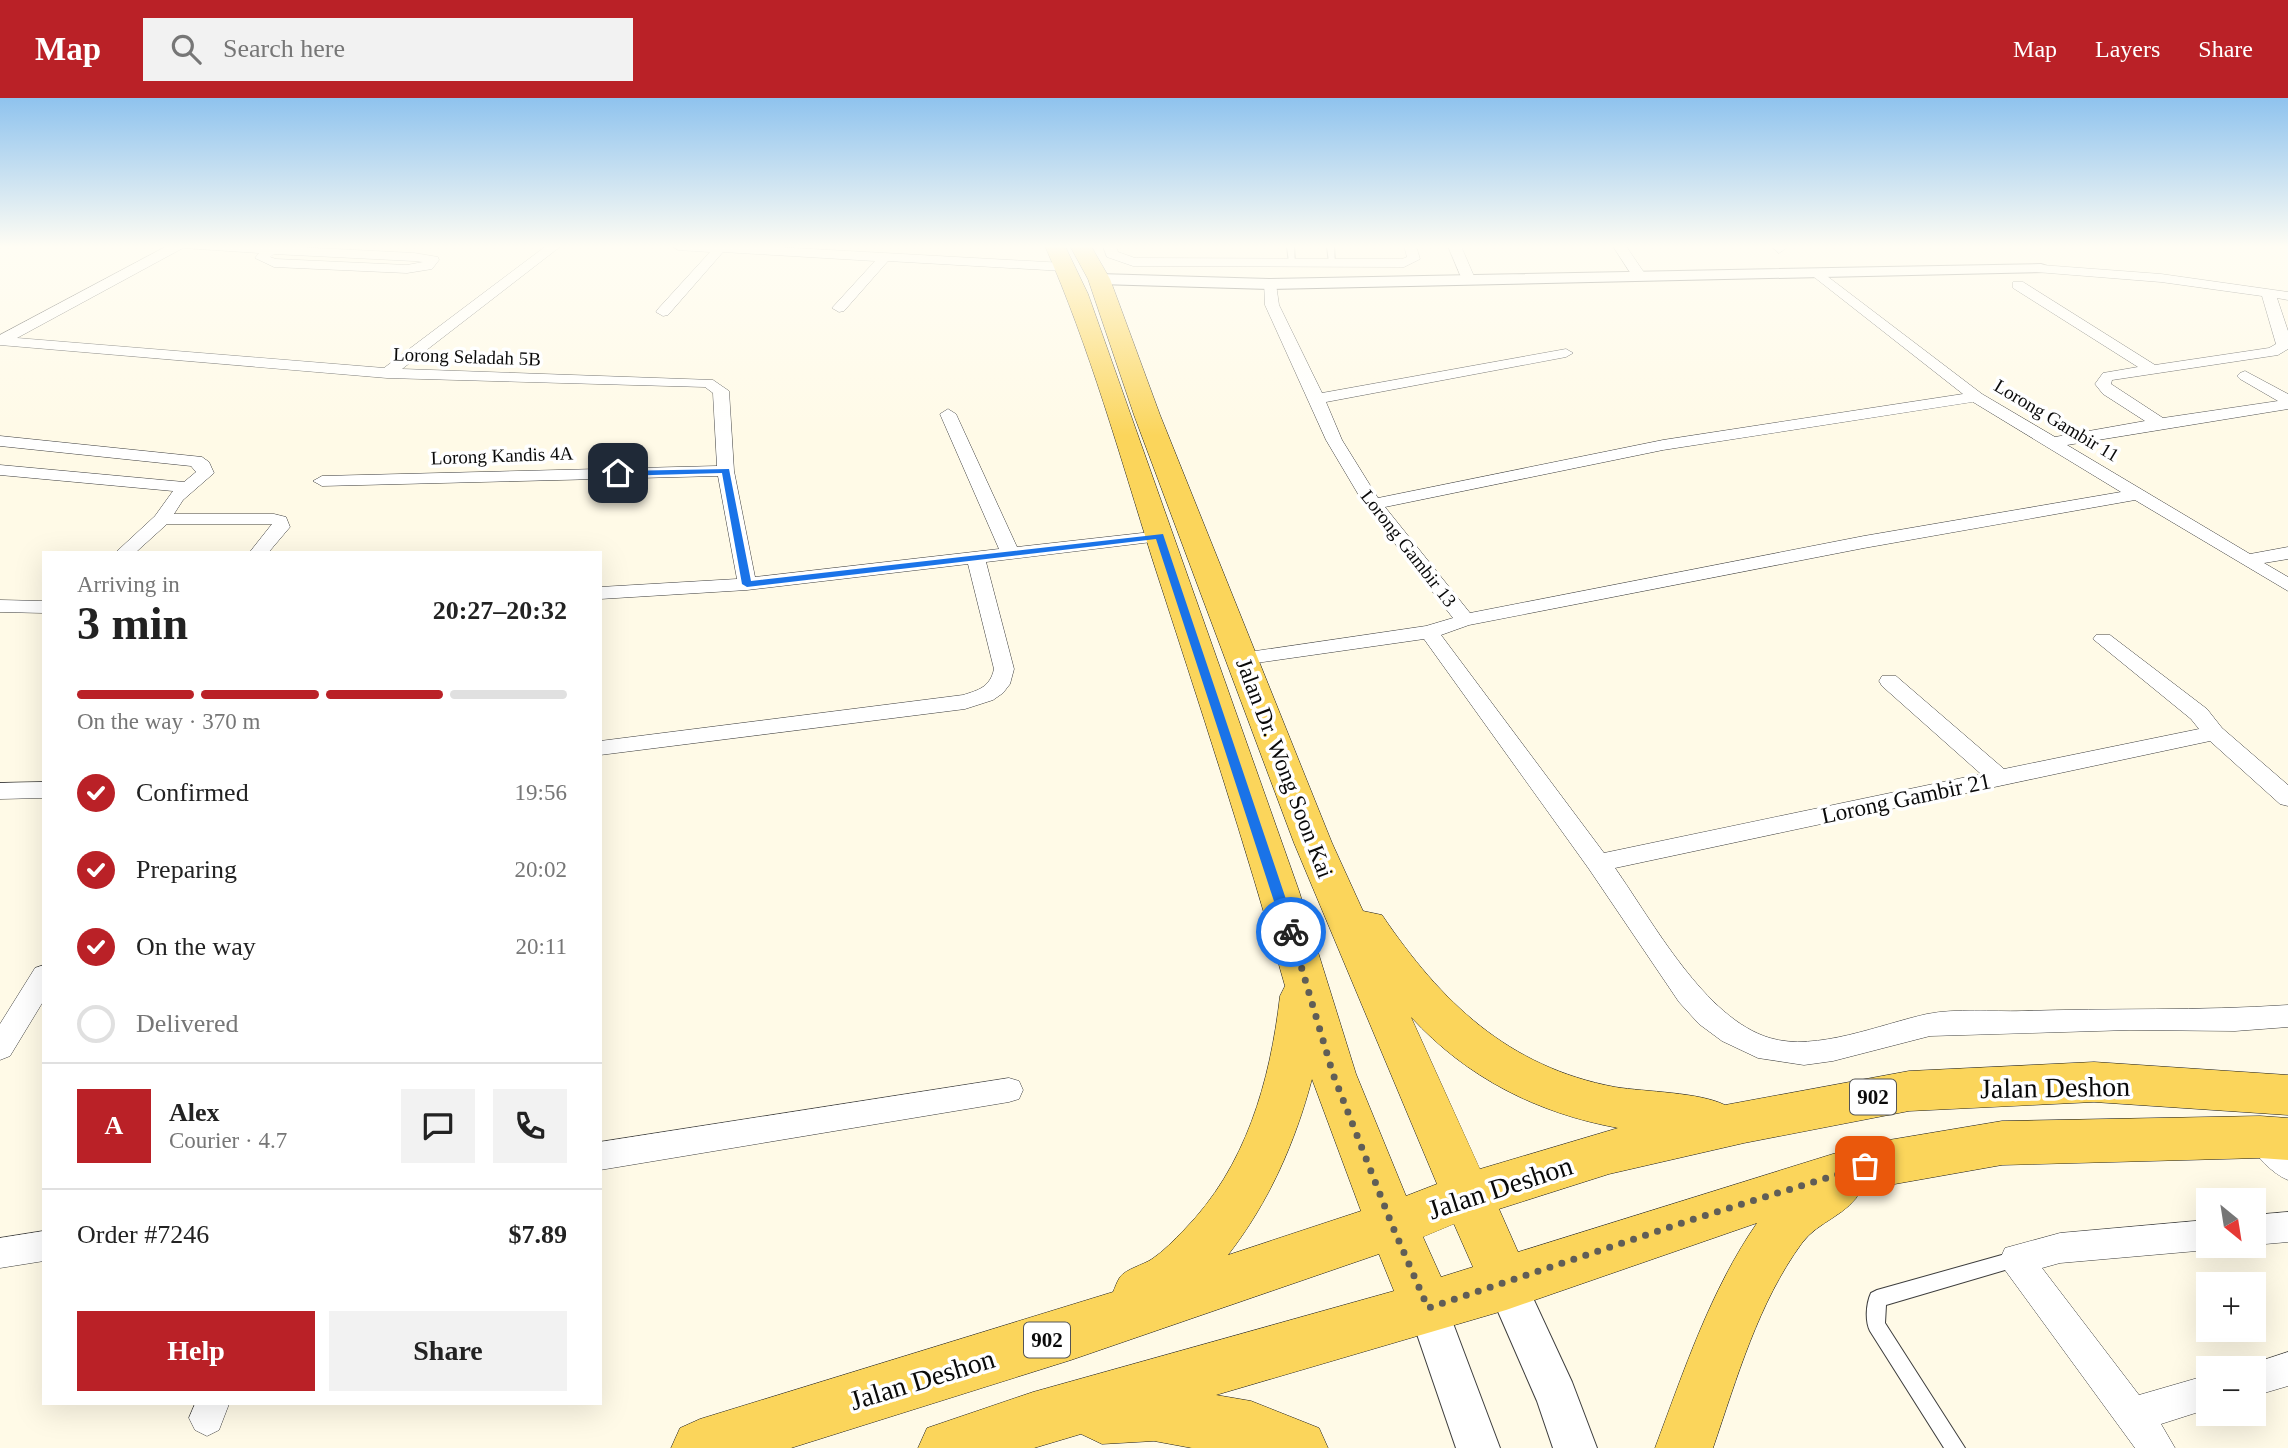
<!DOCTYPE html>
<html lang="en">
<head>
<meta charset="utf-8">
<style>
  body { margin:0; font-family:Georgia,serif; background:#f2f2f2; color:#222; height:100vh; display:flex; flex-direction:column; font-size:26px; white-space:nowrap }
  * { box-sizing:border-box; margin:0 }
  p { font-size:23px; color:#767676 }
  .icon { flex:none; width:38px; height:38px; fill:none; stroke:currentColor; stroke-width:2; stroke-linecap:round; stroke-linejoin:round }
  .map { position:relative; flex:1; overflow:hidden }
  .sheet { position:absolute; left:42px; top:453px; width:560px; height:854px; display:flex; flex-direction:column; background:#fff; border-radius:0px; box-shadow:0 7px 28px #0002 }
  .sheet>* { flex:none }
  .needle { width:46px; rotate:150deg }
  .fabs { position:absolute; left:2196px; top:1090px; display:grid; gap:14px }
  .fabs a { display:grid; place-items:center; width:70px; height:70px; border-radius:0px; background:#fff; box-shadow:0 7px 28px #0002; font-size:35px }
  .pin { position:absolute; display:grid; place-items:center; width:60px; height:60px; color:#fff; margin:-30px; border-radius:14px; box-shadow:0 4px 10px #0006 }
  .courier { position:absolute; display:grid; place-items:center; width:70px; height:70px; margin:-35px; border:5px solid #1a73e8; border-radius:50%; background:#fff; color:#222; box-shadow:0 2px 9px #0007 }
  .overview em { font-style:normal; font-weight:700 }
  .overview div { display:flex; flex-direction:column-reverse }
  .overview { display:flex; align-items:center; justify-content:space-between; height:119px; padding:0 35px }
  h1 { font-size:46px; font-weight:700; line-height:52px }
  .bar { display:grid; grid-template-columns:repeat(4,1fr); gap:10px 7px; align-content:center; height:84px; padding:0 35px }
  .bar i { height:9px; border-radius:5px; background:#e0e0e0 }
  .bar .current { background:#ba2127 }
  .bar p { grid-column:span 4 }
  .line { display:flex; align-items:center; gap:18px; padding:0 35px; border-top:2px solid #e0e0e0 }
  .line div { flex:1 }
  .round { display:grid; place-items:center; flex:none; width:74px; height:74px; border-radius:0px; background:#f2f2f2 }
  ol { padding:0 35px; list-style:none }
  li { display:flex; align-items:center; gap:21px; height:77px }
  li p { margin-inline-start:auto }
  li .icon { padding:7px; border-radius:50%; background:#ba2127; color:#fff; stroke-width:4 }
  li:last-child { color:#767676 }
  li i { width:38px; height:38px; border:4px solid #e0e0e0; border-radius:50% }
  .cta { display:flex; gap:14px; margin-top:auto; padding:14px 35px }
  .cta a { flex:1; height:80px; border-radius:0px; background:#ba2127; color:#fff; font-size:28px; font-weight:700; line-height:80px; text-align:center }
  .cta a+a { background:#f2f2f2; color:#222 }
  header { display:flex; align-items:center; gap:42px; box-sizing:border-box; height:98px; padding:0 35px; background:#ba2127; color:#fff }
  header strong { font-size:33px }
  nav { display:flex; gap:38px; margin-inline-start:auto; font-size:24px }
  .search { width:490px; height:63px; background:#f2f2f2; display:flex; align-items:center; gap:18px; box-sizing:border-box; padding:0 24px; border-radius:0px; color:#767676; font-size:26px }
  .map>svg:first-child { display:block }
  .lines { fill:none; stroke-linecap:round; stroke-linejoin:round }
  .service-casing { stroke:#3d3d3d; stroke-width:2 }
  .minor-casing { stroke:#3d3d3d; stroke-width:1 }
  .tertiary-casing { stroke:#3d3d3d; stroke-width:2 }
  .primary-casing { stroke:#1b1b1b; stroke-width:1 }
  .service { fill:#fff; fill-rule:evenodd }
  .minor { fill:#fff; fill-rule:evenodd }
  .tertiary { fill:#fff; fill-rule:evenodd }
  .primary { fill:#fbd55b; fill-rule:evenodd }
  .route { fill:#1a73e8 }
  .done { stroke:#605e57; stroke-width:7; stroke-dasharray:0 12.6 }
  .labels { text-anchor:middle; stroke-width:7; stroke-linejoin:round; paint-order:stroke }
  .far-street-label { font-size:19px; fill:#0a0a0a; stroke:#fff }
  .shield { fill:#fff; stroke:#545454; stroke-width:2 }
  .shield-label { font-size:21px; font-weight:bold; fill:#0a0a0a }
  .street-label { font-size:23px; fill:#0a0a0a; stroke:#fff }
  .near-street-label { font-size:28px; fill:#0a0a0a; stroke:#fff }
</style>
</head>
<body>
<header>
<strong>Map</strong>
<div class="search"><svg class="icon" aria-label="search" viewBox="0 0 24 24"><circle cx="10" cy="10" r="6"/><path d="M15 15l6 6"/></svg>Search here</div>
<nav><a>Map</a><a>Layers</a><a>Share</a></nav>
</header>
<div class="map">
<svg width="2288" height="1350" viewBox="0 0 2288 1350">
  <rect width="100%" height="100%" fill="#fffae7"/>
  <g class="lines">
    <g class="service-casing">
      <path id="service" d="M1287 148H1294L1295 166 1289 165Z
        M1327 148H1334L1335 166 1329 165Z
        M2016 1153 2022 1155 2025 1161 2022 1167 1886 1207 1885 1225 1965 1350H1944L1870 1233C1865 1223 1866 1206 1871 1195L1877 1192Z"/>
    </g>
    <g class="minor-casing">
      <path id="minor" d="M167 148H277L414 155 438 159 439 162 432 171 407 175 274 169 255 160 259 155 183 150 17 240 384 270 546 148H561L402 271 713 282 729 293 734 373 755 479 999 451 940 316 948 311 956 316 1017 449 1160 433 1169 438 1160 443 986 464 1014 571 1010 586 1003 595 993 602 965 611 600 657V643L963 597C979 592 990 589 994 571L968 466 747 492 600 501V489L737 481 718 378 322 388 313 383 322 378 717 368 713 295 705 289 387 280 0 247V237ZM274 156 414 163 423 164 407 167 276 161 270 159Z
        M672 148H758L1064 165 1071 169 1064 173 888 163 844 213 839 214 832 210 875 163 723 154 668 217 663 218 656 214 658 211 710 154 678 152Z
        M1103 148H1116L1118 154 1135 160 1402 161 1407 159 1404 148H1416L1420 161 1404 169 1133 168 1107 159Z
        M1448 148H1461L1476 183 1474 186H1464Z
        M1613 148H1626L1647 179 1645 182H1635Z
        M1771 148H1784L1785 151 1779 155Z
        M2041 167 2161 176 2288 194V202L2277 200 2288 233V251L2278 257 2112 282 2111 286 2163 320 2278 303 2240 281 2237 278 2240 275 2245 273 2288 296V311L2067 347 2250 456 2288 449V461L2264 465 2288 479V493L2135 402 1864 450 1469 527 1441 537 1604 755 1981 676 1882 588 1879 583 1882 578H1896L2004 671 2199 631 2191 621 2093 541 2096 537H2110L2207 611 2222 630 2288 687V708L2280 706 2210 643 1615 770C1653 824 1705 921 1770 940 1816 954 1881 926 1927 916 1957 910 1992 914 2022 913 2111 910 2200 913 2288 907V929L2235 933 2130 932 1930 938 1833 963 1804 967 1758 960 1722 943 1699 926 1679 904 1589 771 1424 541 1242 567 1235 565 1232 561 1235 557 1242 555 1426 528 1453 520 1364 406 1326 342 1265 207 1264 183H1274L1276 186 1279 207 1322 295 1566 251 1573 255 1566 259 1326 304 1342 342 1378 400 1663 342 1963 296 1814 179 1812 176 1819 172 1982 296 2055 339 2145 323 2103 296 2095 286 2103 275 2138 269 2013 190V184H2023L2155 267 2269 250 2276 246 2262 198 2161 184 2036 174 2034 171ZM1973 304 2121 394 1864 438 1470 515 1385 409 1663 352Z
        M0 338 202 359 209 364 214 375 183 402 174 416H274L286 419 290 429 268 455H249L272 426H167L135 455H115L155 418 173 393 0 377V367L184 384 196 374 191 368 0 348Z
        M0 502 44 503V515L0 514Z
        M44 684V700L0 701V685Z
        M44 867V902L10 958 0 962V926L35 870Z
        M1009 980 1019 983 1023 992 1019 1001 1009 1004 600 1072V1044Z
        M2262 1028 2273 1032 2288 1047V1082C2271 1075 2255 1057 2247 1041L2251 1032Z
        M2288 1114V1144L2254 1147V1117Z
        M2208 1122V1148H2218L2208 1152 2060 1165 2042 1170 2139 1297 2208 1277V1311L2161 1326 2175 1350H2135L2005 1172 2000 1161 2005 1150 2060 1135Z
        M44 1133V1163L0 1170V1140Z
        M2288 1254V1288L2254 1298V1270L2242 1269Z
        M195 1306H229L219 1332 207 1338 195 1332 189 1320Z"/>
    </g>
    <g class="tertiary-casing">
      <path id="tertiary" d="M2041 166 2047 168 2049 171 2047 174 1269 191 1099 186 1091 181 1099 176 1269 181Z
        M1506 1166 1520 1172 1572 1284 1597 1350H1553L1537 1303 1486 1186 1492 1172Z
        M1428 1190 1442 1196 1500 1350H1456L1408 1210 1414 1196Z"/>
    </g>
    <g class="primary-casing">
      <path id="primary" d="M1045 148H1065L1088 196 1299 793 1356 976 1406 1098 1437 1086 1294 745 1134 317 1088 181 1070 148H1091L1110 181 1160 317 1332 745 1363 813 1382 817C1441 904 1508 969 1615 989 1646 994 1699 994 1725 1007L1909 973 2094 964 2288 977V1017L2094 1004 1909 1013 1744 1045 1609 1076 1499 1111 1518 1154 1865 1046 2002 1023 2260 1018 2288 1020V1062L2260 1060 2002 1067 1861 1092C1849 1117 1818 1123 1802 1145 1758 1205 1737 1280 1713 1350H1655C1684 1273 1710 1193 1757 1125L1506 1212 1216 1297 1251 1303 1319 1330 1328 1350H1192L1154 1343 1102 1346 1081 1336 1034 1350H918L927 1330 1033 1294 1394 1193 1379 1156 1071 1262 791 1350H671L680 1330 700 1321 1113 1194C1115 1190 1117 1183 1120 1179 1126 1171 1143 1167 1152 1161 1164 1153 1174 1142 1184 1132 1246 1069 1270 984 1280 898L1285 888C1245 745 1199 605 1153 463 1120 358 1090 250 1045 148ZM1411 919C1467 980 1537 1015 1618 1030L1480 1071ZM1312 981 1361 1113 1228 1157C1269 1104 1295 1045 1312 981ZM1454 1126 1473 1169 1441 1179 1423 1139Z"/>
    </g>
    <use href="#service" class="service"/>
    <use href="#minor" class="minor"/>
    <use href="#tertiary" class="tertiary"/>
    <use href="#primary" class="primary"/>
  </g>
  <linearGradient id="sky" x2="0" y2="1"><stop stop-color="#8fc3ee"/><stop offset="0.44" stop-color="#fffdf4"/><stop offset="1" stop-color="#fffdf4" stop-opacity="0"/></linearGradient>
  <rect width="2288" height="338" fill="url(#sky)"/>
  <path class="route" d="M729 371 751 483 1163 436 1297 834 1295 838 1291 839 1284 834 1156 441 747 489 742 486 722 375 618 378 614 375 618 373Z"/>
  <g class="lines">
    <path class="done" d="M1291 834 1333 976 1392 1127 1428 1210 1694 1121 1865 1068"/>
  </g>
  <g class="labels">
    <g class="far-street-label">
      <text transform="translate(467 258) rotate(2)" y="7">Lorong Seladah 5B</text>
      <text transform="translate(2057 322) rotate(31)" y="7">Lorong Gambir 11</text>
      <text transform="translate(502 357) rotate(-2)" y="7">Lorong Kandis 4A</text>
      <text transform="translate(1409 450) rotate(52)" y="7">Lorong Gambir 13</text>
    </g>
    <g class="shield">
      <rect x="1850" y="981.5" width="46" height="35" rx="5"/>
      <rect x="1024" y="1224.5" width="46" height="35" rx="5"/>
    </g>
    <g class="shield-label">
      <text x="1873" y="1006">902</text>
      <text x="1047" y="1249">902</text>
    </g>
    <g class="street-label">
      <text transform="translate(1285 670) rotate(69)" y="8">Jalan Dr. Wong Soon Kai</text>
      <text transform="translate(1906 700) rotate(-12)" y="8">Lorong Gambir 21</text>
    </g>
    <g class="near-street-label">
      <text transform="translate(2055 989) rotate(-1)" y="10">Jalan Deshon</text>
      <text transform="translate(1500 1089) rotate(-18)" y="10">Jalan Deshon</text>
      <text transform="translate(922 1281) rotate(-17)" y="10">Jalan Deshon</text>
    </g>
  </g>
</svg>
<div class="fabs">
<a><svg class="needle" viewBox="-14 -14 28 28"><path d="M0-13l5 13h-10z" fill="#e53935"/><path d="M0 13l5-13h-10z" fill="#767676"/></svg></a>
<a>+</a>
<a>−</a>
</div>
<div class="pin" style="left:1865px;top:1068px;background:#ea580c"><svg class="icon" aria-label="bag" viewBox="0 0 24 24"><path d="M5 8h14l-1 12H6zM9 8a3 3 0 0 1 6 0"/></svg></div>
<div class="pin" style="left:618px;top:375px;background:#1f2937"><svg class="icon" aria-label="home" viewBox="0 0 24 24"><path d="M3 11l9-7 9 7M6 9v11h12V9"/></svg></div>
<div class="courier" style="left:1291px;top:834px"><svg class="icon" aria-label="bike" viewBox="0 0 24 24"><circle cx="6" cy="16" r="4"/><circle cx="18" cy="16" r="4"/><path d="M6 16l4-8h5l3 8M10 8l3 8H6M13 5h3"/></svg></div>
<section class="sheet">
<div class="overview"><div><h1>3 min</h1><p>Arriving in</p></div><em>20:27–20:32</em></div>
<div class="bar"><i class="current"></i><i class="current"></i><i class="current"></i><i></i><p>On the way · 370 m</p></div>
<ol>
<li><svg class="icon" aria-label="check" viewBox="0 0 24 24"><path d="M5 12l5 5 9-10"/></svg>Confirmed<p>19:56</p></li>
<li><svg class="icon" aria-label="check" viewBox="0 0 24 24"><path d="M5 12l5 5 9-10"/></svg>Preparing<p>20:02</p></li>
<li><svg class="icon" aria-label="check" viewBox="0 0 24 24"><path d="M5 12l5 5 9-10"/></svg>On the way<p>20:11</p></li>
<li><i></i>Delivered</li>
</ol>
<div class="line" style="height:126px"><b class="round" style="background:#ba2127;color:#fff">A</b><div><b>Alex</b><p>Courier · 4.7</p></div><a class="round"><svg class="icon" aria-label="chat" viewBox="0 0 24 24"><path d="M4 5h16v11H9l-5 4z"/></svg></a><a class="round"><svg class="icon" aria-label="phone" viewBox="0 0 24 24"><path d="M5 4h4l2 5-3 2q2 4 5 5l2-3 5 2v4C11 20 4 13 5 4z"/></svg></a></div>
<div class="line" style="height:91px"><div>Order #7246</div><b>$7.89</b></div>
<div class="cta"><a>Help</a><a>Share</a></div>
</section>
</div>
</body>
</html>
